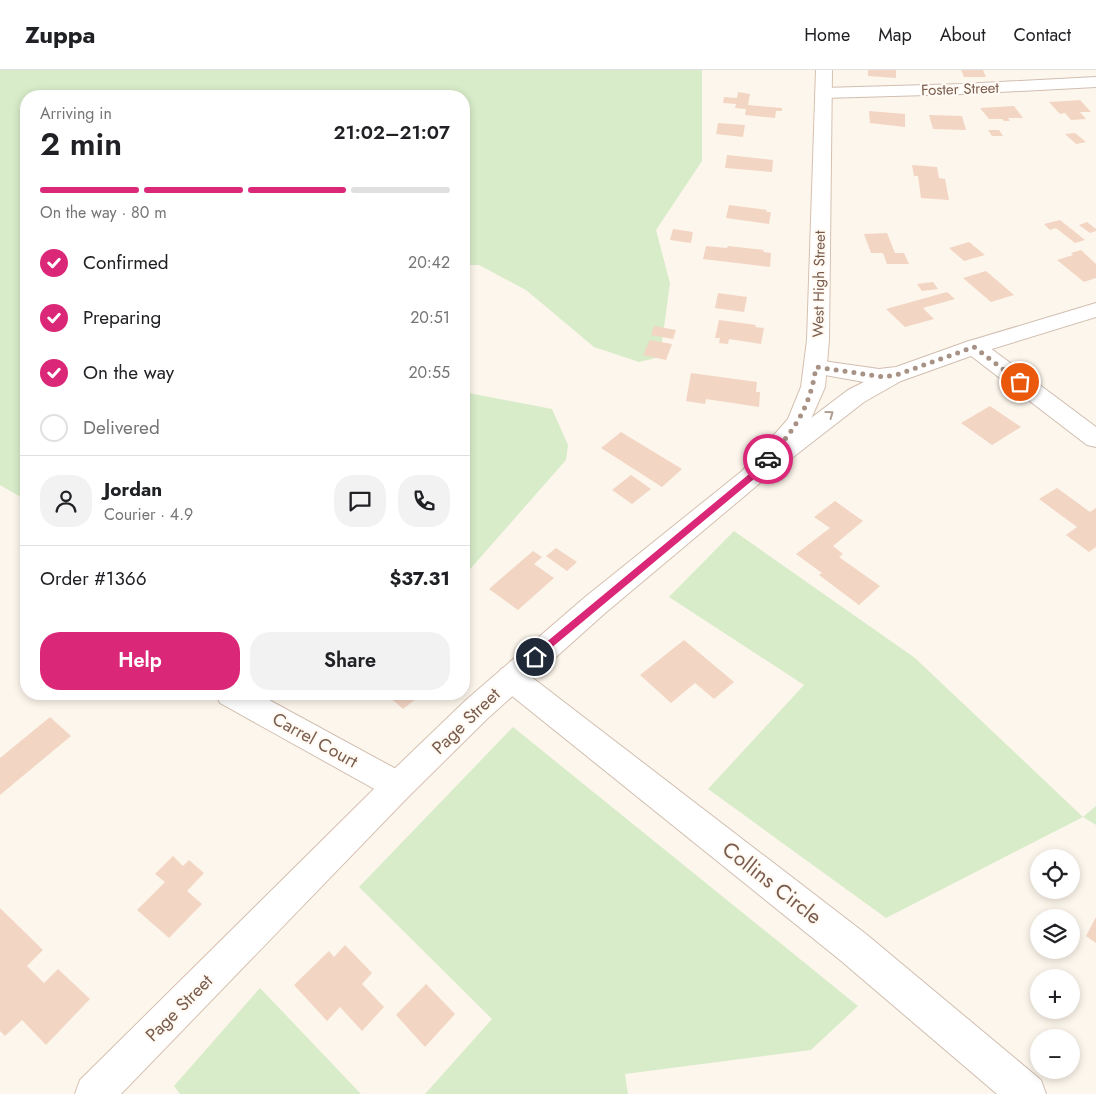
<!DOCTYPE html>
<html lang="en">
<head>
<meta charset="utf-8">
<style>
  body { margin:0; font-family:Jost,sans-serif; background:#f2f2f2; color:#202124; height:100vh; display:flex; flex-direction:column; font-size:19px; white-space:nowrap }
  * { box-sizing:border-box; margin:0 }
  p { font-size:16px; color:#757577 }
  .icon { flex:none; width:28px; height:28px; fill:none; stroke:currentColor; stroke-width:2; stroke-linecap:round; stroke-linejoin:round }
  .map { position:relative; flex:1; overflow:hidden }
  .drawer { position:absolute; left:20px; top:20px; width:450px; height:610px; display:flex; flex-direction:column; background:#fff; border-radius:20px; box-shadow:0 2px 8px #0003 }
  .drawer>* { flex:none }
  .controls { position:absolute; left:1030px; top:779px; display:grid; gap:10px }
  .controls a { display:grid; place-items:center; width:50px; height:50px; border-radius:50%; background:#fff; box-shadow:0 2px 8px #0003; font-size:25px }
  .pin { position:absolute; display:grid; place-items:center; width:42px; height:42px; color:#fff; margin:-21px; border:2px solid #fff; border-radius:50%; box-shadow:0 1px 5px #0007 }
  .courier { position:absolute; display:grid; place-items:center; width:50px; height:50px; margin:-25px; border:4px solid #db2777; border-radius:50%; background:#fff; color:#222; box-shadow:0 1px 6px #0007 }
  .summary em { font-style:normal; font-weight:600 }
  .summary div { display:flex; flex-direction:column-reverse }
  .summary { display:flex; align-items:center; justify-content:space-between; height:85px; padding:0 20px }
  h1 { font-size:32px; font-weight:600; line-height:38px }
  .bar { display:grid; grid-template-columns:repeat(4,1fr); gap:8px 5px; align-content:center; height:60px; padding:0 20px }
  .bar i { height:6px; border-radius:4px; background:#e0e0e0 }
  .bar .selected { background:#db2777 }
  .bar p { grid-column:span 4 }
  .line { display:flex; align-items:center; gap:12px; padding:0 20px; border-top:1px solid #e0e0e0 }
  .line div { flex:1 }
  .round { display:grid; place-items:center; flex:none; width:52px; height:52px; border-radius:20px; background:#f2f2f2 }
  ol { padding:0 20px; list-style:none }
  li { display:flex; align-items:center; gap:15px; height:55px }
  li p { margin-inline-start:auto }
  li .icon { padding:5px; border-radius:50%; background:#db2777; color:#fff; stroke-width:4 }
  li:last-child { color:#757577 }
  li i { width:28px; height:28px; border:2px solid #e0e0e0; border-radius:50% }
  .button { display:flex; gap:10px; margin-top:auto; padding:10px 20px }
  .button a { flex:1; height:58px; border-radius:20px; background:#db2777; color:#fff; font-size:20px; font-weight:600; line-height:58px; text-align:center }
  .button a+a { background:#f2f2f2; color:#202124 }
  header { display:flex; align-items:center; gap:30px; box-sizing:border-box; height:70px; padding:0 25px; background:#fff; border-bottom:1px solid #e0e0e0 }
  header strong { font-size:24px }
  nav { display:flex; gap:28px; margin-inline-start:auto; font-size:18px }
  .map>svg:first-child { display:block }
  .green { fill:#d8ecc9 }
  .building { fill:#f3d5c3 }
  .lines { fill:none; stroke-linecap:round; stroke-linejoin:round }
  .minor-casing { stroke:#d1beb0; stroke-width:2 }
  .tertiary-casing { stroke:#d1beb0; stroke-width:2 }
  .secondary-casing { stroke:#d6c0b0; stroke-width:2 }
  .minor { fill:#fff; fill-rule:evenodd }
  .tertiary { fill:#fff; fill-rule:evenodd }
  .secondary { fill:#fff; fill-rule:evenodd }
  .oneway { stroke:#af9d94 }
  .route { fill:#db2777 }
  .done { stroke:#a89285; stroke-width:5; stroke-dasharray:0 9 }
  .labels { text-anchor:middle; stroke-width:4.5; stroke-linejoin:round; paint-order:stroke }
  .far-street-label { font-size:15px; fill:#7a5c4d; stroke:#fffaf3 }
  .street-label { font-size:18px; fill:#7a5c4d; stroke:#fffaf3 }
  .near-street-label { font-size:21px; fill:#7a5c4d; stroke:#fffaf3 }
</style>
</head>
<body>
<header>
<strong>Zuppa</strong>
<nav><a>Home</a><a>Map</a><a>About</a><a>Contact</a></nav>
</header>
<div class="map">
<svg width="1096" height="1024" viewBox="0 0 1096 1024">
  <rect width="100%" height="100%" fill="#fdf6ec"/>
  <path class="green" d="M0 0H702V91L656 160 670 213 660 287 639 292 594 277 526 220 479 195H464V26H26V430L0 415Z
    M464 322 552 339 568 375 566 390 464 506Z
    M734 461 915 588 1083 747 1096 736V755L1083 747 886 848 708 719 804 615 669 527Z
    M513 657 858 936 811 980 625 1004 628 1024H425L492 949 359 817Z
    M260 918 361 1024H180L174 1016Z"/>
  <path class="building" d="M868 0H896V8L868 6Z
    M961 0H983L986 7H964Z
    M738 22 750 24 748 35 782 38V41H776L775 48 745 45 746 39 735 38 736 34 723 33 724 27 737 28Z
    M1080 30 1091 42H1080L1086 49 1071 50 1065 43 1060 44 1049 32Z
    M1014 36 1023 48H1008L1010 51H1004L1002 49H989L980 38Z
    M869 41 905 44V57L870 53Z
    M929 45 962 46 966 60 933 59Z
    M718 53 745 55 743 67 716 64Z
    M988 60H999L1003 66H992Z
    M1075 63 1086 72 1076 74 1065 64Z
    M727 85 773 90 772 102 725 98Z
    M912 95 937 97 939 108 945 109 949 130 921 128 918 106H914Z
    M729 135 767 140 766 142H771L769 154 726 148Z
    M1060 150 1085 170 1075 173 1056 158 1050 160 1044 154Z
    M1087 152 1096 159V161L1090 163 1079 155Z
    M673 159 693 162 691 173 670 170Z
    M887 163 895 183H904L909 194H887L883 183H871L864 164Z
    M969 172 985 185 964 191 949 178Z
    M706 176 727 178 728 176 764 180 763 182 771 183 770 197 703 189Z
    M1081 180 1096 194V208L1084 212 1057 190 1073 185 1071 183Z
    M986 201 1014 225 991 232 963 208Z
    M933 212 938 219 922 221 917 214Z
    M947 222 955 229 923 238 934 249 905 257 886 239Z
    M718 223 747 227 744 242 715 238Z
    M719 250 756 255 755 257 764 258 761 274 729 269 728 274 719 273 720 268H715Z
    M654 256 676 260 673 269 651 265Z
    M650 270 672 274 666 290 643 285Z
    M691 303 757 312 756 322H760L759 337 706 329 705 334 686 331Z
    M990 336 1021 357 992 375 961 353Z
    M621 362 682 399 662 417 601 378Z
    M631 405 651 419 632 434 612 420Z
    M1057 418 1090 442 1096 438V477L1089 482 1066 465 1077 457 1039 429Z
    M835 431 863 451 833 476 843 484 839 487 880 516 859 535 819 505 822 503 796 484 830 458 814 447Z
    M556 478 577 492 567 501 546 486Z
    M533 481 542 487 534 494 554 508 518 540 489 519Z
    M684 570 734 612 714 629 695 613 671 633 640 605Z
    M386 624H422L403 639Z
    M50 647 71 666 0 725V688Z
    M173 786 183 796 189 790 204 803 187 821 202 834 169 868 137 840 165 812 155 804Z
    M0 838 43 880 27 896 44 913 58 899 90 929 46 975 22 950 5 966 0 961Z
    M1096 847V873L1086 866Z
    M345 875 372 903 362 914 384 937 362 961 340 937 327 951 294 915 329 881 334 887Z
    M426 914 455 944 425 977 396 945Z"/>
  <g class="lines">
    <g class="minor-casing">
      <path id="minor" d="M1096 7V17L963 24 823 28 817 27 815 23 817 19 823 18 963 14Z
        M974 270 982 272 1096 357V377L1087 375 966 282 963 277 966 272Z
        M511 595 521 599 866 864 1041 1010 1046 1024H997L840 890 501 617 496 608 501 599Z
        M216 624H258L409 706 414 716 409 726 398 731 387 726 220 633Z"/>
    </g>
    <g class="tertiary-casing">
      <path id="tertiary" d="M1096 233V247L982 282 901 311 864 332 779 398 770 401 761 398 758 392 761 386 848 320 864 312 808 302 805 297 808 292 816 290 879 299 896 297 966 272Z"/>
    </g>
    <g class="secondary-casing">
      <path id="secondary" d="M816 0H832L829 270 825 317 807 358 760 413 604 544 488 648 409 726 121 1024H75L80 1010 387 706 466 630 584 528 742 401 788 349 801 317 807 270Z"/>
    </g>
    <use href="#minor" class="minor"/>
    <use href="#tertiary" class="tertiary"/>
    <use href="#secondary" class="secondary"/>
  </g>
  <defs><path id="oneway-chevron" d="M-2-3.5L2.5 0L-2 3.5" fill="none" stroke-width="1.6" stroke-linecap="round" stroke-linejoin="round" transform="scale(1.25)"/></defs>
  <use class="oneway" href="#oneway-chevron" transform="translate(830 344) rotate(-36)"/>
  <path class="route" d="M765 387 772 389 754 409 538 589H532V584L748 405Z"/>
  <g class="lines">
    <path class="done" d="M768 389C795 359 810 338 816 297L884 307 899 304 974 277 1020 312"/>
  </g>
  <g class="labels">
    <g class="far-street-label">
      <text transform="translate(960 19) rotate(-2)" y="5">Foster Street</text>
      <text transform="translate(819 214) rotate(-89)" y="5">West High Street</text>
    </g>
    <g class="street-label">
      <text transform="translate(466 651) rotate(-44)" y="6">Page Street</text>
      <text transform="translate(315 670) rotate(29)" y="6">Carrel Court</text>
      <text transform="translate(179 938) rotate(-45)" y="6">Page Street</text>
    </g>
    <g class="near-street-label">
      <text transform="translate(772 813) rotate(38)" y="7">Collins Circle</text>
    </g>
  </g>
</svg>
<div class="controls">
<a><svg class="icon" aria-label="locate" viewBox="0 0 24 24"><circle cx="12" cy="12" r="6"/><path d="M12 2v4M12 18v4M2 12h4M18 12h4"/></svg></a>
<a><svg class="icon" aria-label="layers" viewBox="0 0 24 24"><path d="M12 4l9 5-9 5-9-5zM3 14l9 5 9-5"/></svg></a>
<a>+</a>
<a>−</a>
</div>
<div class="pin" style="left:1020px;top:312px;background:#ea580c"><svg class="icon" aria-label="bag" viewBox="0 0 24 24"><path d="M5 8h14l-1 12H6zM9 8a3 3 0 0 1 6 0"/></svg></div>
<div class="pin" style="left:535px;top:587px;background:#1f2937"><svg class="icon" aria-label="home" viewBox="0 0 24 24"><path d="M3 11l9-7 9 7M6 9v11h12V9"/></svg></div>
<div class="courier" style="left:768px;top:389px"><svg class="icon" aria-label="car" viewBox="0 0 24 24"><path d="M5 17H2v-5l4-1 3-4h7l3 4 3 1v5h-3M9 17h6M6 11h13"/><circle cx="7" cy="17" r="2"/><circle cx="17" cy="17" r="2"/></svg></div>
<section class="drawer">
<div class="summary"><div><h1>2 min</h1><p>Arriving in</p></div><em>21:02–21:07</em></div>
<div class="bar"><i class="selected"></i><i class="selected"></i><i class="selected"></i><i></i><p>On the way · 80 m</p></div>
<ol>
<li><svg class="icon" aria-label="check" viewBox="0 0 24 24"><path d="M5 12l5 5 9-10"/></svg>Confirmed<p>20:42</p></li>
<li><svg class="icon" aria-label="check" viewBox="0 0 24 24"><path d="M5 12l5 5 9-10"/></svg>Preparing<p>20:51</p></li>
<li><svg class="icon" aria-label="check" viewBox="0 0 24 24"><path d="M5 12l5 5 9-10"/></svg>On the way<p>20:55</p></li>
<li><i></i>Delivered</li>
</ol>
<div class="line" style="height:90px"><a class="round"><svg class="icon" aria-label="person" viewBox="0 0 24 24"><circle cx="12" cy="8" r="4"/><path d="M4 21q1-7 8-7t8 7"/></svg></a><div><b>Jordan</b><p>Courier · 4.9</p></div><a class="round"><svg class="icon" aria-label="chat" viewBox="0 0 24 24"><path d="M4 5h16v11H9l-5 4z"/></svg></a><a class="round"><svg class="icon" aria-label="phone" viewBox="0 0 24 24"><path d="M5 4h4l2 5-3 2q2 4 5 5l2-3 5 2v4C11 20 4 13 5 4z"/></svg></a></div>
<div class="line" style="height:65px"><div>Order #1366</div><b>$37.31</b></div>
<div class="button"><a>Help</a><a>Share</a></div>
</section>
</div>
</body>
</html>
